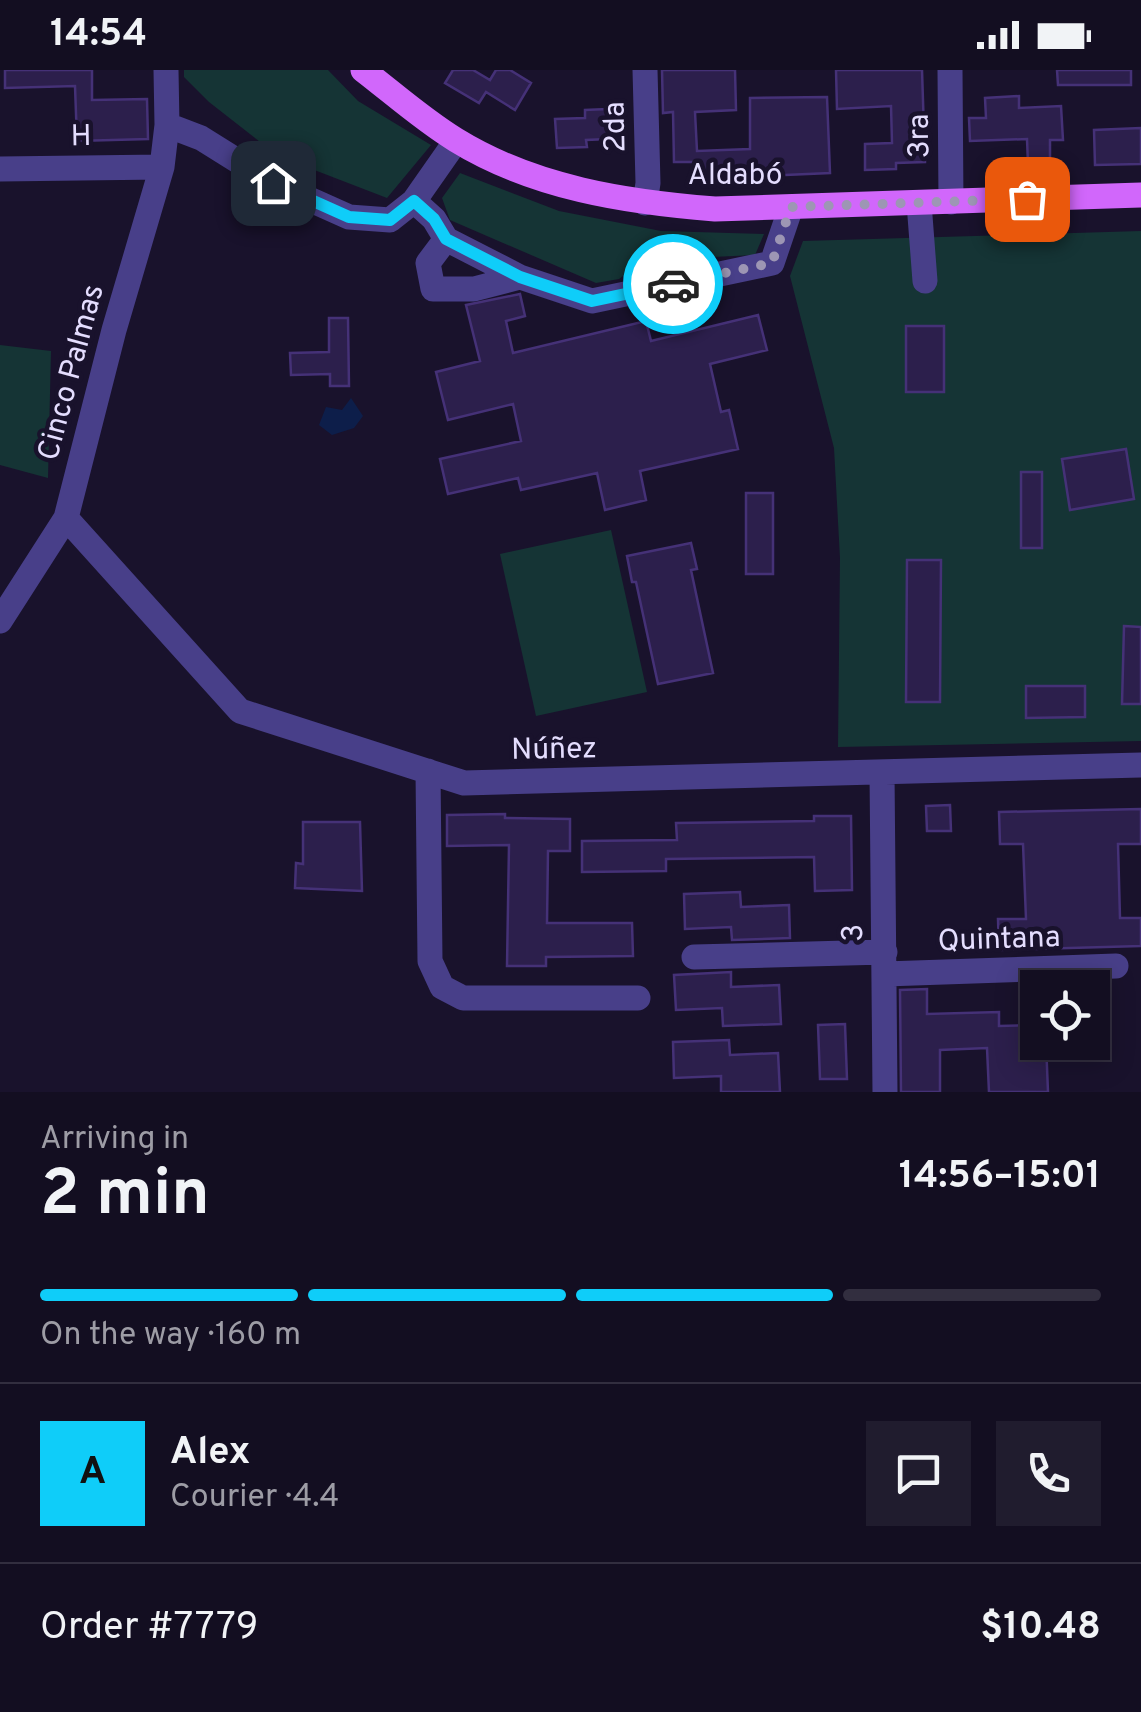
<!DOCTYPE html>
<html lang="en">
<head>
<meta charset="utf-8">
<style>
  body { margin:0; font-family:Overpass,sans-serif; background:#201c2e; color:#f1f3f6; height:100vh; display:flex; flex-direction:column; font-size:38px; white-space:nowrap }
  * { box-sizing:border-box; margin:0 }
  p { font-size:32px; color:#9d9ca5 }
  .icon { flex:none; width:55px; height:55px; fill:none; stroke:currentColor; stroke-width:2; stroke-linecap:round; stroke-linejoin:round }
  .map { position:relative; height:1022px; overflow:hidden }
  .panel { display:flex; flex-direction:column; background:#130e21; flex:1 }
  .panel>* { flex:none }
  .tools { position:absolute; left:1020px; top:900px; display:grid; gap:20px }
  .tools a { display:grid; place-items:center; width:90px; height:90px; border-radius:0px; background:#130e21; box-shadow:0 5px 25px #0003,0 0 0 2px #322e3f; font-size:50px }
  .pin { position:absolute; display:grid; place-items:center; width:85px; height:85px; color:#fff; margin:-42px; border-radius:20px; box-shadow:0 5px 15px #0006 }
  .courier { position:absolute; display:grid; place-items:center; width:100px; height:100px; margin:-50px; border:8px solid #0fcdf9; border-radius:50%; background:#fff; color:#222; box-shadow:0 2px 12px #0007 }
  .overview em { font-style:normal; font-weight:700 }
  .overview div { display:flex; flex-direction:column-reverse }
  .overview { display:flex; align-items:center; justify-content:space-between; height:170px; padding:0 40px }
  h1 { font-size:65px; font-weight:700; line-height:75px }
  .bar { display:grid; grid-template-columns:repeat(4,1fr); gap:15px 10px; align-content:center; height:120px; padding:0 40px }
  .bar i { height:12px; border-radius:8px; background:#322e3f }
  .bar .active { background:#0fcdf9 }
  .bar p { grid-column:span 4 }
  .line { display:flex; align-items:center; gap:25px; padding:0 40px; border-top:2px solid #322e3f }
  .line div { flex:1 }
  .round { display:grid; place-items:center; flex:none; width:105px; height:105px; border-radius:0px; background:#201c2e }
  .status { display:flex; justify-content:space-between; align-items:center; height:70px; padding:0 50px; background:#130e21; direction:ltr }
  .status svg { height:28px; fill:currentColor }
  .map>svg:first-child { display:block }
  .green { fill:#153435 }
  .water { fill:#0d1e4a }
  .building { fill:#2c1f4c; stroke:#453177; stroke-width:2.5 }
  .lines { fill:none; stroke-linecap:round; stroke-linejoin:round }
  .minor { stroke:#483f89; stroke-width:25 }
  .major { stroke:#d167fb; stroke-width:25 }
  .done { stroke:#9d96b4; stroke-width:10; stroke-dasharray:0 18 }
  .route { stroke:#0fcdf9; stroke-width:12 }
  .labels { text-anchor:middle; stroke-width:9; stroke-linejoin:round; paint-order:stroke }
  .street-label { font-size:30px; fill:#e4ddfe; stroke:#19122c }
</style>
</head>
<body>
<div class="status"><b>14:54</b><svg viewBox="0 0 49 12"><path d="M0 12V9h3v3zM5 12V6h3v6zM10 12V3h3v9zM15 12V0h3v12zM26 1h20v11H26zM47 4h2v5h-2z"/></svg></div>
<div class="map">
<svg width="1141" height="1022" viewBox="0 0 1141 1022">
  <rect width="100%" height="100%" fill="#19122c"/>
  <path class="green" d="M184 0H328L358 31 431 75 387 128 278 86 209 32 184 7Z
    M460 103 559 141 661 161 764 164 755 185 691 188 637 195 619 209 596 213 450 150 442 128Z
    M1141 161V671L838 677 840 488 834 378 790 206 803 171Z
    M0 275 51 281 48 408 0 395Z
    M611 460 647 622 536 646 500 484Z"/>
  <path class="water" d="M351 328 363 346 354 358 332 365 319 355 326 337 342 340Z"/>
  <path class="building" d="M5 0H92V30L147 29 148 69 77 71 75 16 5 18Z
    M453 0H473L490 10 496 0H510L531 13 515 40 486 22 479 33 445 13Z
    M662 0H735L736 40 695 42 697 81 750 79V28L827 27 830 103 694 109 693 92H674L673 42 663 43Z
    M836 0H922L925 92 896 93V99L865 100V74L892 73 891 36 837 39Z
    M1057 0H1131V15H1058Z
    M1019 26V38L1061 36 1063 70H1050V93L1028 94 1027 69 970 71 969 48H986L985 28Z
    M607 39 608 69 586 70 587 77 557 78 555 49 585 48V40Z
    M1141 58V94L1095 95 1094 60Z
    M520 224 525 246 506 251 513 283 646 251 651 271 758 245 767 280 710 294 721 342 729 340 738 379 640 401 646 430 605 440 597 403 521 420 518 408 448 424 440 389 521 371 513 334 448 350 436 302 480 291 466 235Z
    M329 248H348L349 316H330V304L291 305 290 283 329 282Z
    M906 256H944V322H906Z
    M1126 379 1134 429 1070 440 1062 389Z
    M1021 402H1042V478H1021Z
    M746 423H773V504H746Z
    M691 473 697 499 691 500 713 603 658 614 636 512H632L627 486Z
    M907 490H941L940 632H906Z
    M1124 556 1141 557V634H1122Z
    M1026 616H1085V647L1026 648Z
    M950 735 951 761H927L926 736Z
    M1141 739V774H1118L1120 848H1141V876L999 880 998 849H1026L1023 774H1000L999 742Z
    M505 744V748L570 749V781H548L547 853H632L633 886 546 887V896H507L509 775 447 776V745Z
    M814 746H851L852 820 815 821 814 787 666 789V801L582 802V771L677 770 676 753 814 751Z
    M303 752H360L362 821 295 818 296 793 303 794Z
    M740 822 741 837 789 835 790 868 732 870 731 857 685 859 684 824Z
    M731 902V917L779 915 781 954 723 956 722 938 676 940 674 905Z
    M927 919V944L999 942V956L1038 955V972H1046L1048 1022H989L987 978 940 980V1022H901L900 920Z
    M1092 939H1107L1108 978H1092Z
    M845 954 847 1009H820L818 955Z
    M729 970 730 985 778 983 780 1022H721V1006L674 1008 673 972Z"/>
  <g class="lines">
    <path class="minor" d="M950 0 951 132
      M167 55 201 68 273 113 349 147 390 150 414 131 456 71
      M0 99 162 97
      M414 131 434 149 446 169 428 193 433 219H474L520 207 446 169
      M645 133 648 113 645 0
      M919 133 925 211
      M520 207 592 231 772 193 791 137
      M66 448 240 641 464 713 1141 695
      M0 551 66 448 114 260 162 97 167 55 166 0
      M428 701 430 891 442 917 463 928H638
      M882 702 885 1022
      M694 887 885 882
      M885 904 1116 896"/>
    <path class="major" d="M363 0C393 23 423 50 456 70 534 118 626 132 715 139L1141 125"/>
  </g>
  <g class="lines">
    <path class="done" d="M673 214 772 193 791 137 1027 129"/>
    <path class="route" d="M273 113 349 147 390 150 414 131 434 149 446 169 520 207 592 231 673 214"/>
  </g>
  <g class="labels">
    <g class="street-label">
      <text transform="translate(614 57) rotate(-91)" y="10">2da</text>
      <text transform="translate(81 65) rotate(-1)" y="10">H</text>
      <text transform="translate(918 66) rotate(-91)" y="10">3ra</text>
      <text x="735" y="114">Aldabó</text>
      <text transform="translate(70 302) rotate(-75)" y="10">Cinco Palmas</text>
      <text transform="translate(554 678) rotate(-1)" y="10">Núñez</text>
      <text transform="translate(852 863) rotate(-91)" y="10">3</text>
      <text transform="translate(999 868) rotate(-2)" y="10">Quintana</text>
    </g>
  </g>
</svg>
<div class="tools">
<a><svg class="icon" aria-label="locate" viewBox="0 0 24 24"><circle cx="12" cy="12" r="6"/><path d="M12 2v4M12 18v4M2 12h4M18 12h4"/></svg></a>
</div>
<div class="pin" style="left:1027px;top:129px;background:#ea580c"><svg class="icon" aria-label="bag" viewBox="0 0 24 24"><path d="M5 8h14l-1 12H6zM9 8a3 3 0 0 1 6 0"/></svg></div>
<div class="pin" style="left:273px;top:113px;background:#1f2937"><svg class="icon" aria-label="home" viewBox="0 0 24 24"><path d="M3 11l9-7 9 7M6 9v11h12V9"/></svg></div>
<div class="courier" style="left:673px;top:214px"><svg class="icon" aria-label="car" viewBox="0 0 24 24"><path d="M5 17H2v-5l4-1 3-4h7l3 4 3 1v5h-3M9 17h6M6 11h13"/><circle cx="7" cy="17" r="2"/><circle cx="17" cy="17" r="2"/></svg></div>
</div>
<section class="panel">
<div class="overview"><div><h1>2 min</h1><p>Arriving in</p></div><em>14:56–15:01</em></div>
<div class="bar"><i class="active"></i><i class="active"></i><i class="active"></i><i></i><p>On the way · 160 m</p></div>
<div class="line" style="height:180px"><b class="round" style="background:#0fcdf9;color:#111">A</b><div><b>Alex</b><p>Courier · 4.4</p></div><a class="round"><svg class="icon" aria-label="chat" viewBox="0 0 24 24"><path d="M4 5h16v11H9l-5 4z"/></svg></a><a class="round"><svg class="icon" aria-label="phone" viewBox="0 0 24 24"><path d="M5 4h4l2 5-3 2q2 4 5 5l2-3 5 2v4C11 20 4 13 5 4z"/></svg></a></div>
<div class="line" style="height:130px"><div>Order #7779</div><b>$10.48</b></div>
</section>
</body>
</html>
